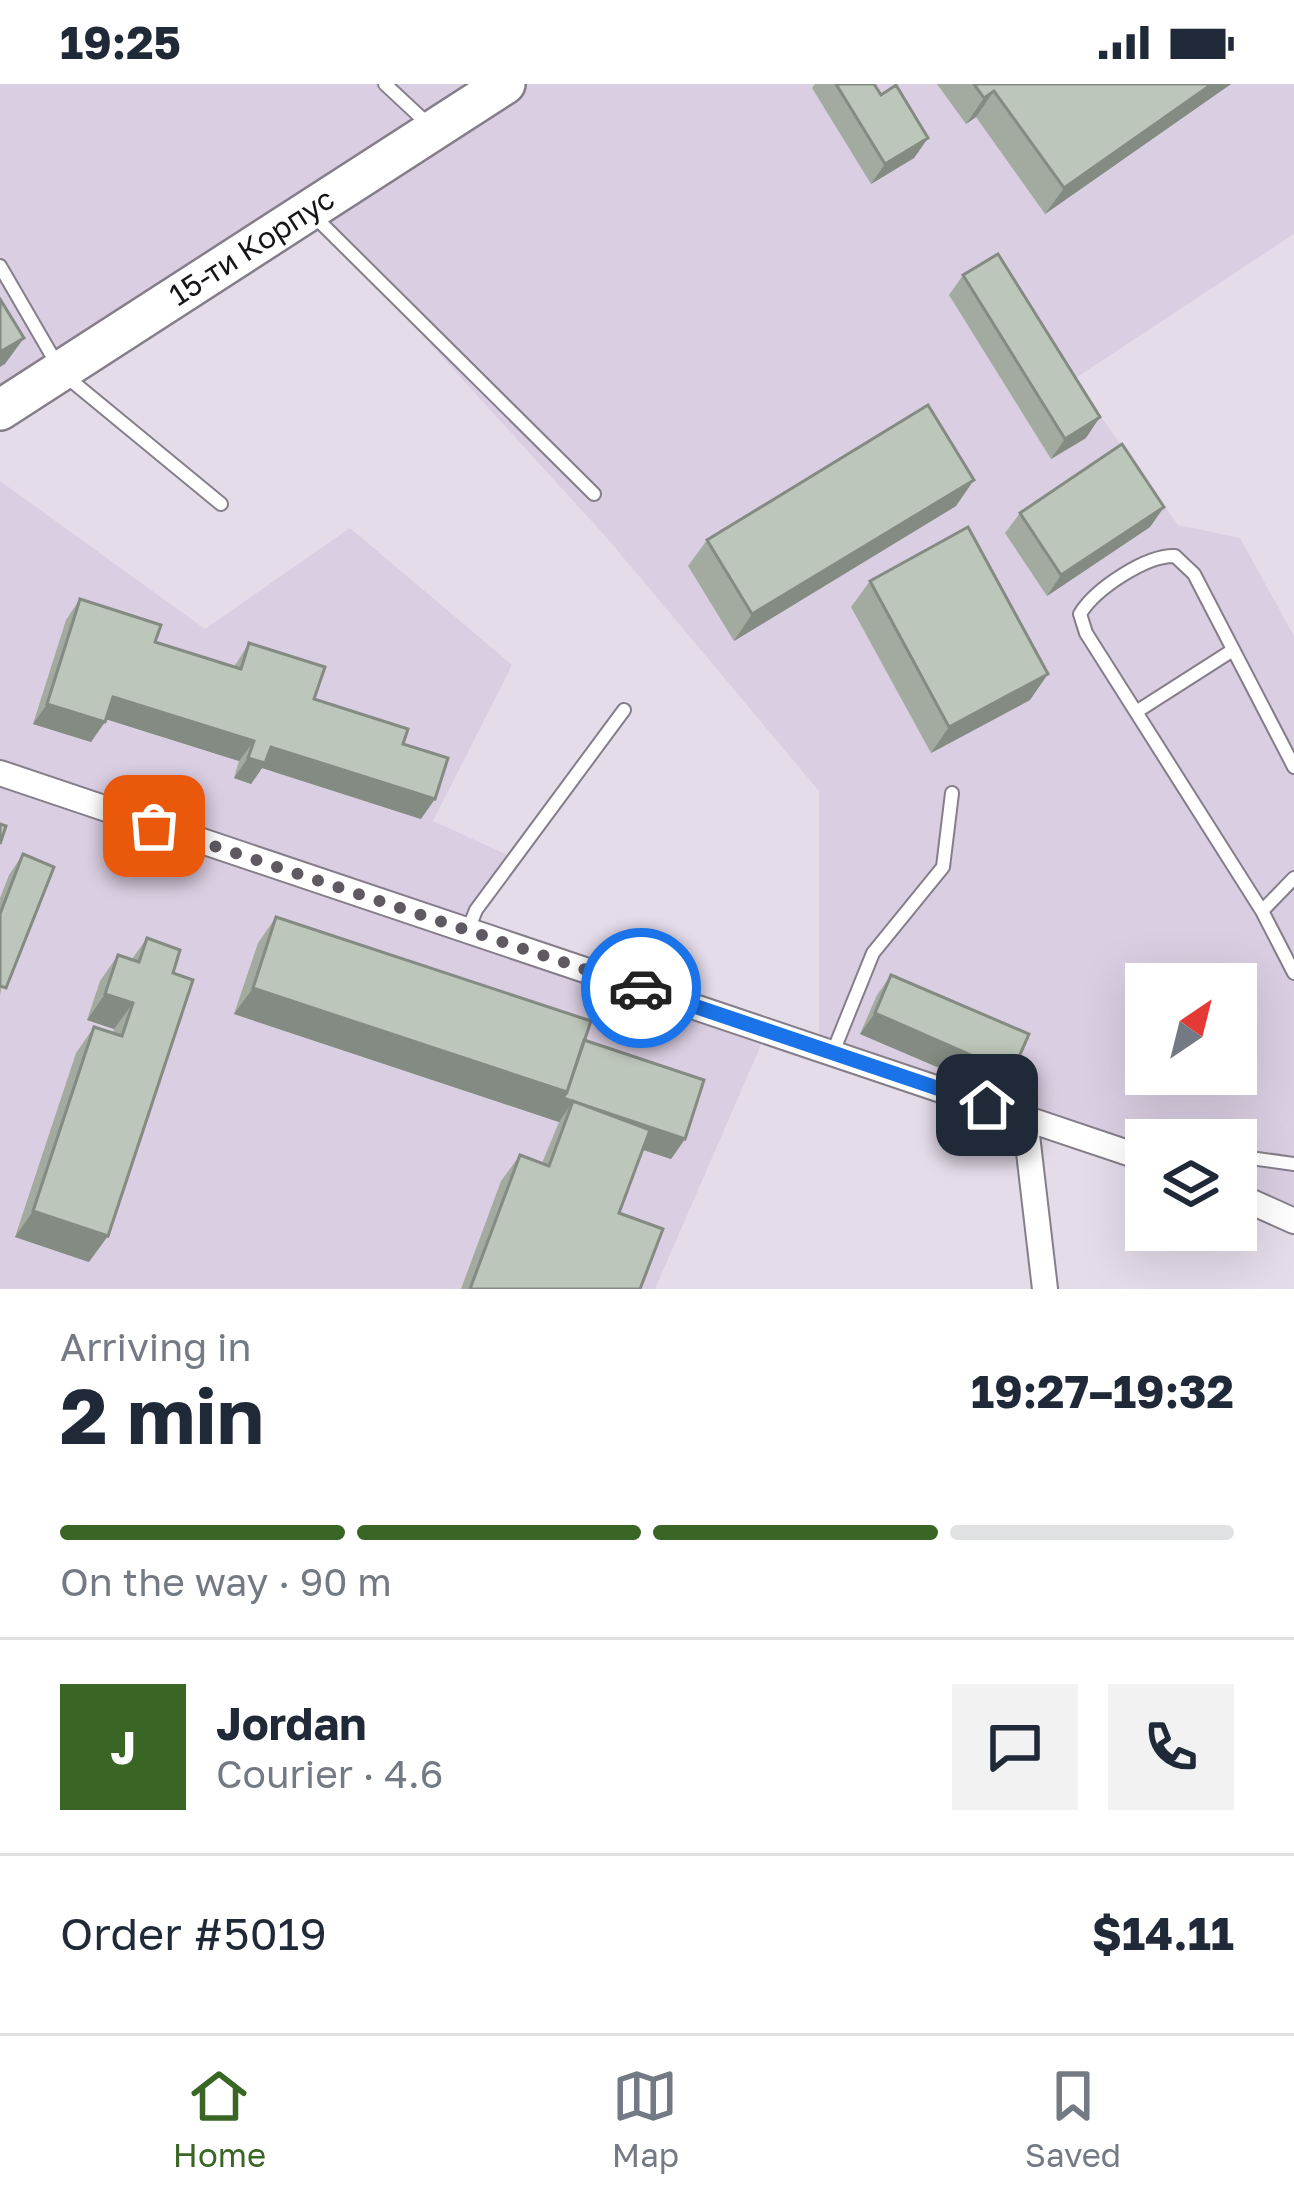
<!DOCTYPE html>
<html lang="en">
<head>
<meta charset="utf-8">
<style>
  body { margin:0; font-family:"Golos Text",sans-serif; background:#f2f2f3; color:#1f2937; height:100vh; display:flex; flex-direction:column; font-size:45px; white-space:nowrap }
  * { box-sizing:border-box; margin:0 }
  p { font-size:39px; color:#747a83 }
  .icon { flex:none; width:66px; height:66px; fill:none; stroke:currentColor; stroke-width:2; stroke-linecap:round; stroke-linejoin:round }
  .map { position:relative; height:1205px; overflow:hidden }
  .panel { display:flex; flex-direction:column; background:#fff; flex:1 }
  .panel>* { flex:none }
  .needle { width:78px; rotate:35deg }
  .buttons { position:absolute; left:1125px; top:879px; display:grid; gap:24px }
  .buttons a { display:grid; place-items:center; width:132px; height:132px; border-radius:0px; background:#fff; box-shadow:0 12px 48px #0002; font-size:60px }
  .pin { position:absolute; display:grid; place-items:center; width:102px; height:102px; color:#fff; margin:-51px; border-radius:24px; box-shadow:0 6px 18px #0006 }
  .courier { position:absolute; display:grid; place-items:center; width:120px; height:120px; margin:-60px; border:9px solid #1a73e8; border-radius:50%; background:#fff; color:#222; box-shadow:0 3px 15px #0007 }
  .head em { font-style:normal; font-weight:700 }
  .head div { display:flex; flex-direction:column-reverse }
  .head { display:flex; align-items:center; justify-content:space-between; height:204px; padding:0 60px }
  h1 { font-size:78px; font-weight:700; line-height:90px }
  .bar { display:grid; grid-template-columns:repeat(4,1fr); gap:18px 12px; align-content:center; height:144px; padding:0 60px }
  .bar i { height:15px; border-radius:9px; background:#e0e1e3 }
  .bar .selected { background:#3a6625 }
  .bar p { grid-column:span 4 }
  .line { display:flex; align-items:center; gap:30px; padding:0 60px; border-top:3px solid #e0e1e3 }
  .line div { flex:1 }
  .round { display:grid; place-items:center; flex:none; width:126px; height:126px; border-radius:0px; background:#f2f2f3 }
  .status { display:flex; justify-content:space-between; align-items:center; height:84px; padding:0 60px; background:#fff; direction:ltr }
  .status svg { height:33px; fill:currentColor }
  .tab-bar { display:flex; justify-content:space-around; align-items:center; height:168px; border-top:3px solid #e0e1e3; background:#fff; font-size:33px; color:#747a83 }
  .tab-bar a { display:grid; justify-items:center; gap:6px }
  .tab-bar .selected { color:#3a6625 }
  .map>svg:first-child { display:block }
  .built { fill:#dacee2; fill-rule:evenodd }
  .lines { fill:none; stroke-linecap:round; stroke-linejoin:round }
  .lane-casing { stroke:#857e8a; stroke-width:16 }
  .street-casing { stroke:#857e8a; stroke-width:28 }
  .primary-casing { stroke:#857e8a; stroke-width:44 }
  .lane { stroke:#fff; stroke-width:12 }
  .street { stroke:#fff; stroke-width:24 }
  .primary { stroke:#fff; stroke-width:39 }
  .wall { fill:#a3aaa0 }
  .shaded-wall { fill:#848b82 }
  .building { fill:#bdc6ba; stroke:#848b82; stroke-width:3 }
  .done { stroke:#5f5a62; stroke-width:12; stroke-dasharray:0 21.6 }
  .route { stroke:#1a73e8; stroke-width:15 }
  .labels { text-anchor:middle; stroke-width:10; stroke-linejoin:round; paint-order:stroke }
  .street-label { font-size:30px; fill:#171419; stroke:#fff }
</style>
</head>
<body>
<div class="status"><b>19:25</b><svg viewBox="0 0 49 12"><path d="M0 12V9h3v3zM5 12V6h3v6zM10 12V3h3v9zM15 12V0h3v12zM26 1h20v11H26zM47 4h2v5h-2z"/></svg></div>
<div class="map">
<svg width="1294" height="1205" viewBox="0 0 1294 1205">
  <rect width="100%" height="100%" fill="#e4dce9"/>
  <path class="built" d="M0 0H1294V150L1074 295 1178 441 1240 454 1294 552V1137L1236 1111V1056H1146V1075L819 964V707L607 454 310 128 0 326ZM1146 900H1236V990H1146Z
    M0 397 205 545 350 444 512 581 433 737 514 774 468 847 767 947 655 1205H0Z"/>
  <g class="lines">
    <g class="lane-casing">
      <path id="lane" d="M385 0 429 41
        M314 132 594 410
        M0 182 62 289 221 420
        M1136 628 1233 566
        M1294 683 1194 490 1175 472C1146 471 1095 505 1080 530L1086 549 1262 827 1294 889
        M1262 827 1294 794
        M468 846 476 826 624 626
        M833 968 873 869 943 783 952 709
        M1236 1072 1294 1080"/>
    </g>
    <g class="street-casing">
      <path id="street" d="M0 689 1146 1075
        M1025 1034 1045 1205
        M1236 1111 1294 1137"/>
    </g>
    <g class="primary-casing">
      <g id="primary">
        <path id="s1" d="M0 326 505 0"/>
      </g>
    </g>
    <use href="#lane" class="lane"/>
    <use href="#street" class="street"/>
    <use href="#primary" class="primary"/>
  </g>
  <path class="wall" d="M815 0H874L881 11 928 54 914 74 871 100 812 4Z
    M937 0H1231L1045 130 976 33 966 40Z
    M963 191 1086 354 1051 375 949 211Z
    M956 422 734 557 688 482 707 456Z
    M1164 423 1150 443 1047 512 1005 449 1020 429Z
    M870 497 1030 616 931 669 851 523Z
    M80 515 155 558 234 583 249 559 314 615 403 660 421 735 262 684 251 700 234 694 239 677 106 635 91 658 33 640 66 536Z
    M23 770 0 912V814L9 791Z
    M276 833 584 956 685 1055 671 1075 643 1066 619 1129 640 1205H461L501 1097 520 1071 542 1079 559 1038 234 930 258 859Z
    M147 854 89 1178 15 1153 76 969 94 943 113 949 114 945 87 936 100 897 118 871 132 875Z
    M891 891 998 1009 860 950 877 911Z"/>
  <path class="shaded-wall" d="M1212 0H1231L1045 130 1064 104Z
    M994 7 976 33 966 40 984 14Z
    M928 54 914 74 871 100 885 80Z
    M24 254 5 280 0 283V268Z
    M1100 333 1086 354 1051 375 1065 355Z
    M974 396 956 422 734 557 752 530Z
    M1164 423 1150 443 1047 512 1061 491Z
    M1048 590 1030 616 931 669 949 643Z
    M113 613 254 657 239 677 99 633Z
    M47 620 105 638 91 658 33 640Z
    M271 663 435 715 421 735 262 684 251 700 234 694 248 674Z
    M253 904 567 1008 573 1017 559 1038 234 930Z
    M105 910 133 919 114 945 87 936Z
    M875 929 1012 989 998 1009 860 950Z
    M573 1017 685 1055 671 1075 565 1040Z
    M33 1127 108 1152 89 1178 15 1153Z"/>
  <path class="building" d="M836 0H874L881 11 896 1 928 54 885 80Z
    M974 0H1212L1064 104 994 7 984 14Z
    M998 170 1100 333 1065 355 963 191Z
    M0 215 24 254 0 268Z
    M928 321 974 396 752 530 707 456Z
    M1122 360 1164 423 1061 491 1020 429Z
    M968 443 1048 590 949 643 870 497Z
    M80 515 161 541 155 558 241 585 249 559 325 583 314 615 408 645 403 660 448 674 435 715 271 663 265 679 248 674 254 657 113 613 105 638 47 620Z
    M0 740 6 742 0 760Z
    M23 770 54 783 6 904 0 902V830Z
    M276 833 591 937 567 1008 253 904Z
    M147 854 180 866 173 889 193 896 108 1152 33 1127 94 943 122 952 133 919 105 910 118 871 139 878Z
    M891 891 1029 950 1012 989 875 929Z
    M584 956 704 996 685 1055 563 1014 567 1008Z
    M573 1017 650 1046 619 1129 663 1145 640 1205H470L520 1071 549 1082Z"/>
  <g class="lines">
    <path class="done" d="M154 742 641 904"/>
    <path class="route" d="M641 904 987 1021"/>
  </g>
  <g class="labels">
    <g class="street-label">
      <text dy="10" stroke="none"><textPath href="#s1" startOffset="300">15-ти Корпус</textPath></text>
    </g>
  </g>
</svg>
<div class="buttons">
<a><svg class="needle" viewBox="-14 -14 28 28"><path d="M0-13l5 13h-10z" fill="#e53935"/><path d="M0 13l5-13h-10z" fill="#747a83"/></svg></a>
<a><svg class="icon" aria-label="layers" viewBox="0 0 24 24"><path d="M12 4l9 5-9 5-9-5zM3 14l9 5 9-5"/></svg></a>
</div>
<div class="pin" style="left:154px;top:742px;background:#ea580c"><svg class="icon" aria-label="bag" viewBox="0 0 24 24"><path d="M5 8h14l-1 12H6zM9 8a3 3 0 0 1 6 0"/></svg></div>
<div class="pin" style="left:987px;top:1021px;background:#1f2937"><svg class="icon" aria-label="home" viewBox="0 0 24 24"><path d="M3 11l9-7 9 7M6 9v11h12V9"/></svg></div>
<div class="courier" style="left:641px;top:904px"><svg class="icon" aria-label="car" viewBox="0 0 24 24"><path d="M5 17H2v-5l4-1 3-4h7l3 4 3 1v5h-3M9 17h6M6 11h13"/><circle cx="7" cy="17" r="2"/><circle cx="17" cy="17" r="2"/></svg></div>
</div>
<section class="panel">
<div class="head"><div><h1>2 min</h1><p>Arriving in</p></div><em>19:27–19:32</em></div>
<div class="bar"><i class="selected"></i><i class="selected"></i><i class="selected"></i><i></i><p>On the way · 90 m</p></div>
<div class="line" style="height:216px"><b class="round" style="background:#3a6625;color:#fff">J</b><div><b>Jordan</b><p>Courier · 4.6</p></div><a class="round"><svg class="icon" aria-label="chat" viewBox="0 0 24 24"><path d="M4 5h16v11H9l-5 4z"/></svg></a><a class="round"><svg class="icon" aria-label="phone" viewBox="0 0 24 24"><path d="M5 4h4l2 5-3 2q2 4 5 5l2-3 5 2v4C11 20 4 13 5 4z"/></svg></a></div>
<div class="line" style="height:156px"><div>Order #5019</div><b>$14.11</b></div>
</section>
<nav class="tab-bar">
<a class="selected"><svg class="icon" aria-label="home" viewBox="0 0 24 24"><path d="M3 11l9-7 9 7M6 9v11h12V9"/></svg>Home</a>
<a><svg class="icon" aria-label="map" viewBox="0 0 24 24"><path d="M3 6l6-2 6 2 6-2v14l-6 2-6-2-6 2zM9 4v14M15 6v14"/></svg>Map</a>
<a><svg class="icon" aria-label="saved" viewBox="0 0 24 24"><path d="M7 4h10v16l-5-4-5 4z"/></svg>Saved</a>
</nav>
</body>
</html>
